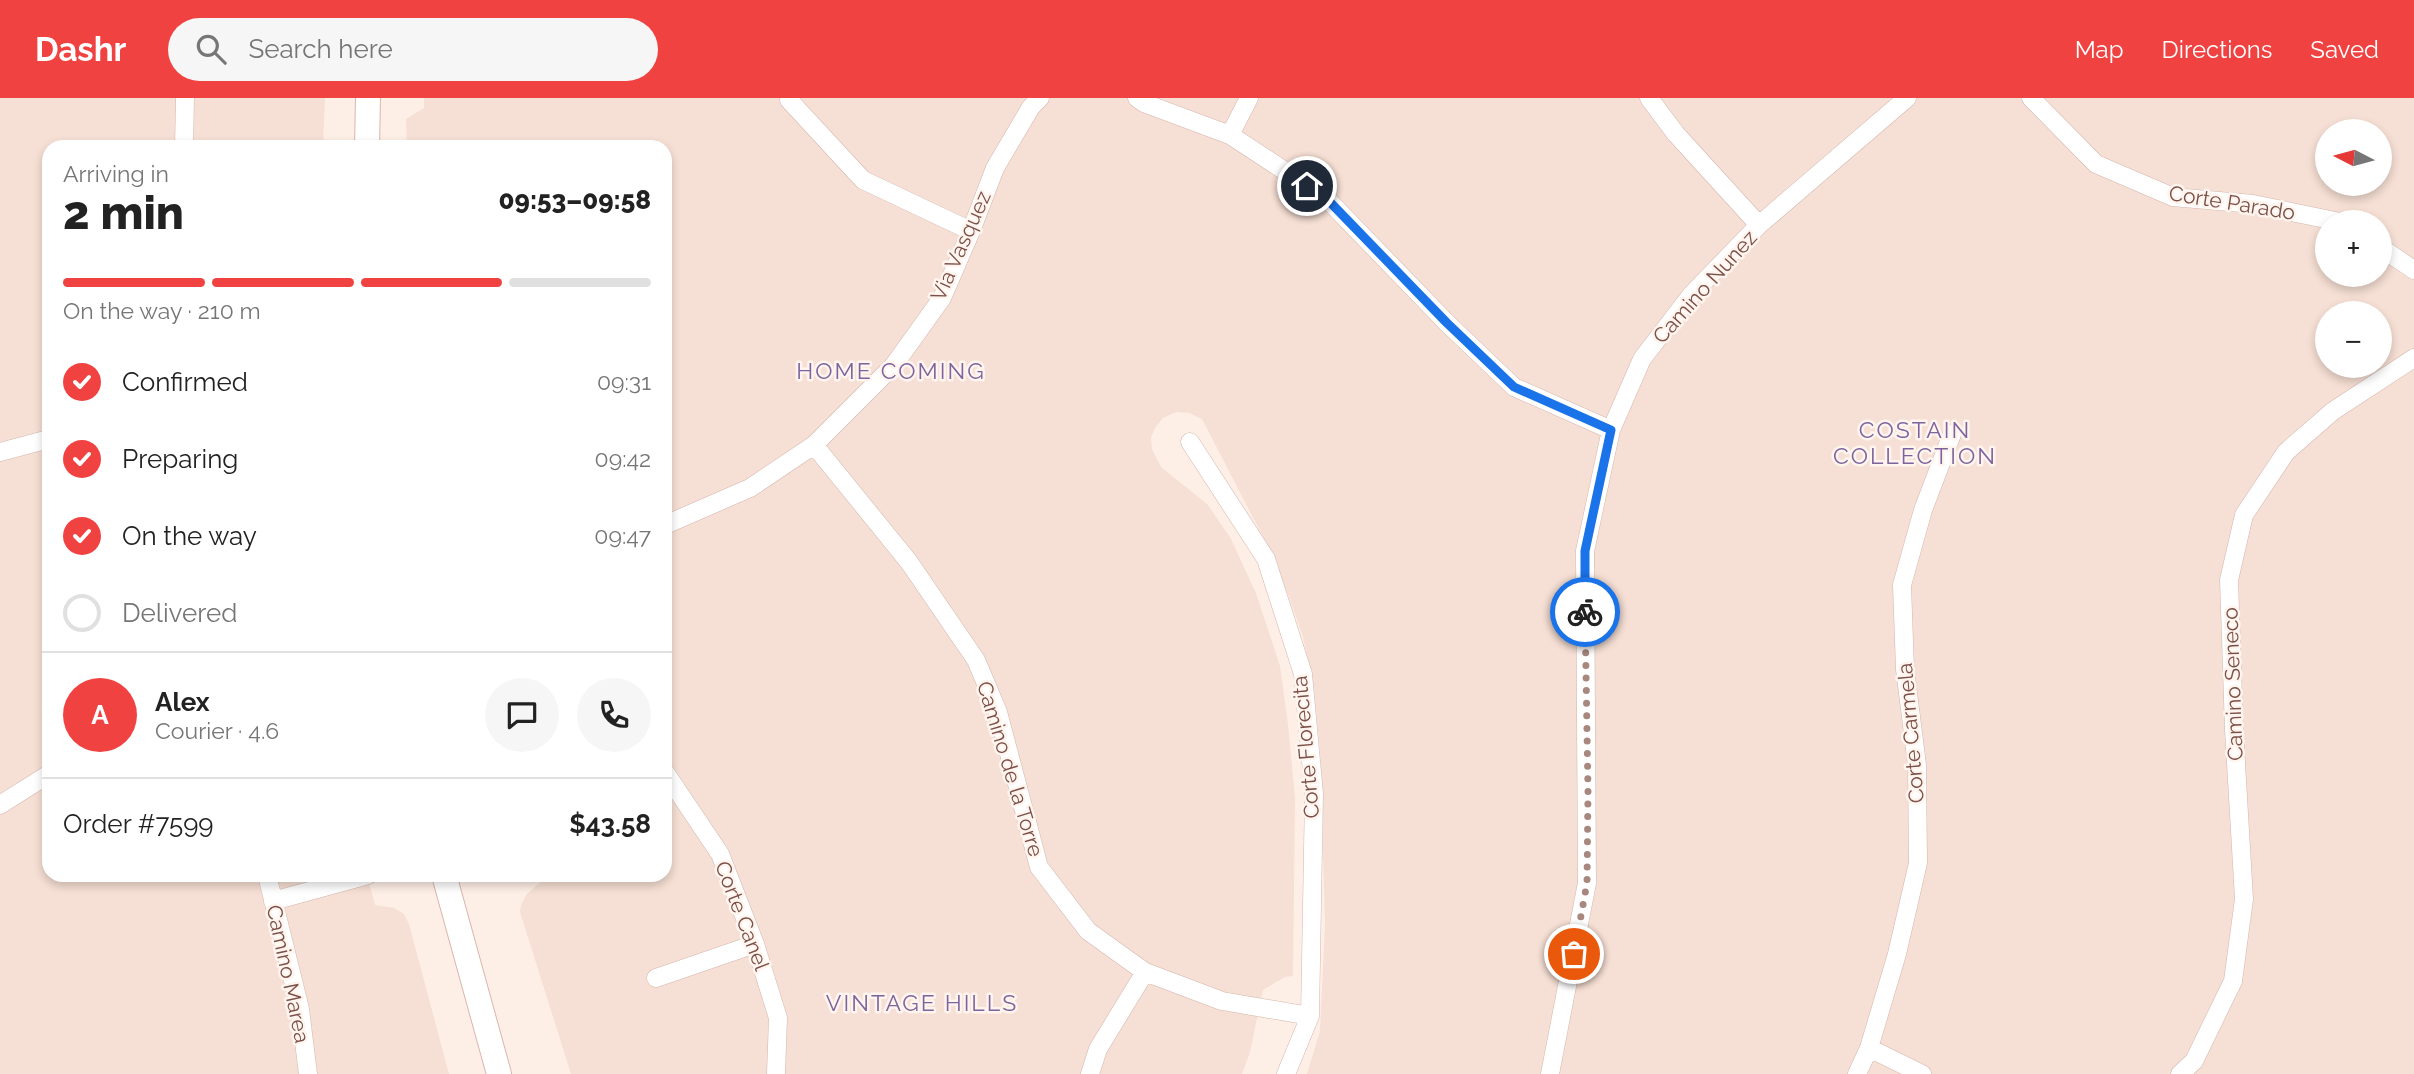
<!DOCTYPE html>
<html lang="en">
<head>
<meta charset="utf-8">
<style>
  body { margin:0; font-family:Raleway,sans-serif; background:#f6f6f6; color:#222; height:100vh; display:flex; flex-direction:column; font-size:26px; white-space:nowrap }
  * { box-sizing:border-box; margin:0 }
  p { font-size:23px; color:#767676 }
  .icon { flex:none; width:38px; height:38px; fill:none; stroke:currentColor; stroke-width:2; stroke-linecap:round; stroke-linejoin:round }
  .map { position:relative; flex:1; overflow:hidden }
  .drawer { position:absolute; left:42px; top:42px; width:630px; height:742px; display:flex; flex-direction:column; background:#fff; border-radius:21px; box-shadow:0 4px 10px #0003 }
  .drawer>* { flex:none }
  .needle { width:46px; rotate:276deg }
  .controls { position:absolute; left:2315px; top:21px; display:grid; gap:14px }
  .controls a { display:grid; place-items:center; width:77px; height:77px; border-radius:50%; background:#fff; box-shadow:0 4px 10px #0003; font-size:35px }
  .pin { position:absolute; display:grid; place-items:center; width:60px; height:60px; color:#fff; margin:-30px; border:4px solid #fff; border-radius:50%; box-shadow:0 2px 7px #0007 }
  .courier { position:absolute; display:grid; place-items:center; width:70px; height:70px; margin:-35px; border:5px solid #1a73e8; border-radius:50%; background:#fff; color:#222; box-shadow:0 2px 9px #0007 }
  .head em { font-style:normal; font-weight:800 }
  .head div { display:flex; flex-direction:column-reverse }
  .head { display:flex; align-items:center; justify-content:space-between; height:119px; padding:0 21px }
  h1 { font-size:46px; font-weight:800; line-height:52px }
  .bar { display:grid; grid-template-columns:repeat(4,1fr); gap:10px 7px; align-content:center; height:84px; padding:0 21px }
  .bar i { height:9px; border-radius:5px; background:#e0e0e0 }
  .bar .active { background:#f14242 }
  .bar p { grid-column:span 4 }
  .line { display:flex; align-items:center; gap:18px; padding:0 21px; border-top:2px solid #e0e0e0 }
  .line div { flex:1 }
  .round { display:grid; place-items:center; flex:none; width:74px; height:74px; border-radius:37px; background:#f6f6f6 }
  ol { padding:0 21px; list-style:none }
  li { display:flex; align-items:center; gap:21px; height:77px }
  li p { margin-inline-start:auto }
  li .icon { padding:7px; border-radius:50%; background:#f14242; color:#fff; stroke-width:4 }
  li:last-child { color:#767676 }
  li i { width:38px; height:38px; border:4px solid #e0e0e0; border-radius:50% }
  header { display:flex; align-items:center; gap:42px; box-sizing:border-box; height:98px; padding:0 35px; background:#f14242; color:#fff }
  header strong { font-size:33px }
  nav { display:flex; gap:38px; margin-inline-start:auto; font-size:24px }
  .search { width:490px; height:63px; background:#f6f6f6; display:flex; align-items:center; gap:18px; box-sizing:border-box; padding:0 24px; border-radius:38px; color:#767676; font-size:26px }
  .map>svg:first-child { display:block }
  .residential { fill:#f6dfd4; fill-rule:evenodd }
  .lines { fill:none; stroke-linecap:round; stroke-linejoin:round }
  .street-casing { stroke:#d4b6ad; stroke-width:19 }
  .secondary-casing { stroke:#d9b6ad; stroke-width:26 }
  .street { stroke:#fff; stroke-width:18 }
  .secondary { stroke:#fff; stroke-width:24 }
  .done { stroke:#a8877f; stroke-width:7; stroke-dasharray:0 12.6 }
  .route { stroke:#1a73e8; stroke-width:9 }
  .labels { text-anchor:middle; stroke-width:5; stroke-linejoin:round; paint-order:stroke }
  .street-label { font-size:21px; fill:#7a4f48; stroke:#fff5ee }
  .neighbourhood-label { font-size:23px; letter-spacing:2px; fill:#7d649e; stroke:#fff5ee }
</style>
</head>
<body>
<header>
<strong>Dashr</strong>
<div class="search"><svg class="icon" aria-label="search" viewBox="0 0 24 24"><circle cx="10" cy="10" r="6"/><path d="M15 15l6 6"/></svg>Search here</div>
<nav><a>Map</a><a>Directions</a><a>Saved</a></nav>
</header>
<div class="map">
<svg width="2414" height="976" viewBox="0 0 2414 976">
  <rect width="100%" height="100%" fill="#feefe6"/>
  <path class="residential" d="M0 0H325L323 49H49V777H367L375 807 394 810 404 816 409 826 449 976H0Z
    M424 0H2414V976H1307L1320 933 1325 825 1320 653 1314 594 1303 539 1289 499 1262 437 1202 321 1189 315 1176 314 1163 320 1155 330 1151 339 1152 351 1161 369 1207 406 1230 439 1256 495 1280 568 1288 626 1295 700 1293 878 1285 879 1263 892 1250 954 1242 976H571L520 814 521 807 526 797 538 786 554 777H665V49H407L406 21 424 10ZM2328 33H2380V86H2328ZM2328 124H2380V177H2328ZM2328 215H2380V268H2328Z"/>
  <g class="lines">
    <g class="street-casing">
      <path id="street" d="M1137 0 1144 5 1230 37 1326 100 1447 225 1514 289 1611 332
        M1649 0 1676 36 1759 127
        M2031 0 2096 66 2173 99 2253 106 2340 124
        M789 2 863 82 971 133
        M1230 37 1249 0
        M184 49 185 0
        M2380 149 2414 172
        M1190 344 1266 461 1303 576 1314 696 1310 918 1286 976
        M814 347 909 464 976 562 998 614 1039 769 1088 833 1145 874 1222 903 1310 918
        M0 354 49 341
        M665 427 750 390 814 347 894 267 942 200 971 133 995 70 1031 9 1040 0
        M665 674 720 756 755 846 778 920 776 976
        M0 707 49 676
        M267 777 300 911 308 976
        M273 803 368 777
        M656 880 755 846
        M1869 950 1922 976
        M1090 976 1098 951 1145 874
        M1550 976 1587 785 1585 453 1611 332 1642 261 1692 196 1759 127 1907 0
        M1857 976 1869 950 1897 856 1918 765 1917 667 1905 571 1902 487 1923 412 1952 336
        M2180 976 2194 963 2233 883 2244 801 2234 631 2229 482 2244 417 2286 354 2333 313 2414 260"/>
    </g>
    <g class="secondary-casing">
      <path id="secondary" d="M367 49 368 0
        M444 777 499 976"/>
    </g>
    <use href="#street" class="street"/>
    <use href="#secondary" class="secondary"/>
  </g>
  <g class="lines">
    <path class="done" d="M1574 856 1587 785 1588 693 1585 514"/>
    <path class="route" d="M1307 88 1326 100 1447 225 1514 289 1611 332 1585 453V514"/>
  </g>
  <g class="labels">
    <g class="street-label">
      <text transform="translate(2232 105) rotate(9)" y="7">Corte Parado</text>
      <text transform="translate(961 148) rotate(-66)" y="7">Via Vasquez</text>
      <text transform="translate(1705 189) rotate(-48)" y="7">Camino Nunez</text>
      <text transform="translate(2233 586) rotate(-92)" y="7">Camino Seneco</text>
      <text transform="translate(1911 635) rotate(-95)" y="7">Corte Carmela</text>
      <text transform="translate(1306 649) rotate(-95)" y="7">Corte Florecita</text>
      <text transform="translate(1010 671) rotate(73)" y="7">Camino de la Torre</text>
      <text transform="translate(742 818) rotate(69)" y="7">Corte Canel</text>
      <text transform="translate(288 876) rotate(78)" y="7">Camino Marea</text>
    </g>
    <g class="neighbourhood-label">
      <text x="891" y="281">HOME COMING</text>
      <text x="1915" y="340">COSTAIN<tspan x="1915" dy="26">COLLECTION</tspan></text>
      <text x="922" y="913">VINTAGE HILLS</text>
    </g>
  </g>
</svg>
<div class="controls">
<a><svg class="needle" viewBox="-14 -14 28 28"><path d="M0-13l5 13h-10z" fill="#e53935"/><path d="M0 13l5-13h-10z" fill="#767676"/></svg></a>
<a>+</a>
<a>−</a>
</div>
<div class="pin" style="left:1574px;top:856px;background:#ea580c"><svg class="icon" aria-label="bag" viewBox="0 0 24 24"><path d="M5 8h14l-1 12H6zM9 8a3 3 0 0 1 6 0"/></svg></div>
<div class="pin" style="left:1307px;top:88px;background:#1f2937"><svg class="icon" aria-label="home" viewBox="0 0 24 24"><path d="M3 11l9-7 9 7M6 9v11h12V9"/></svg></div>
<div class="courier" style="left:1585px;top:514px"><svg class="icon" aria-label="bike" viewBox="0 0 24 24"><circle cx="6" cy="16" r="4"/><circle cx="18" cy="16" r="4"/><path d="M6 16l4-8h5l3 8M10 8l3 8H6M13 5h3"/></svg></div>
<section class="drawer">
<div class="head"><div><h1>2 min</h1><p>Arriving in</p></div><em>09:53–09:58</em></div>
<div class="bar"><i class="active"></i><i class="active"></i><i class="active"></i><i></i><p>On the way · 210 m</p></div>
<ol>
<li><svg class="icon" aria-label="check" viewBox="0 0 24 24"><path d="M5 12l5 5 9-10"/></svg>Confirmed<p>09:31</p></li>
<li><svg class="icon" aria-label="check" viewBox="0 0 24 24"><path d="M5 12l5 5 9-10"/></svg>Preparing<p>09:42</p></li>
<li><svg class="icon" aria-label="check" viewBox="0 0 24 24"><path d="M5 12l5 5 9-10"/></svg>On the way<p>09:47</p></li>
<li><i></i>Delivered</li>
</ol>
<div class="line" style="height:126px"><b class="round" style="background:#f14242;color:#fff">A</b><div><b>Alex</b><p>Courier · 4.6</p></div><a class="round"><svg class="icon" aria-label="chat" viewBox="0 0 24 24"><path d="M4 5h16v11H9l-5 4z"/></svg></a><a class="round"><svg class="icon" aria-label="phone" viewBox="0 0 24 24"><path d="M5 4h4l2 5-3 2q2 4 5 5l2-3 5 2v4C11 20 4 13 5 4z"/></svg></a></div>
<div class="line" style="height:91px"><div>Order #7599</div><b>$43.58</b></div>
</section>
</div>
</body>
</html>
